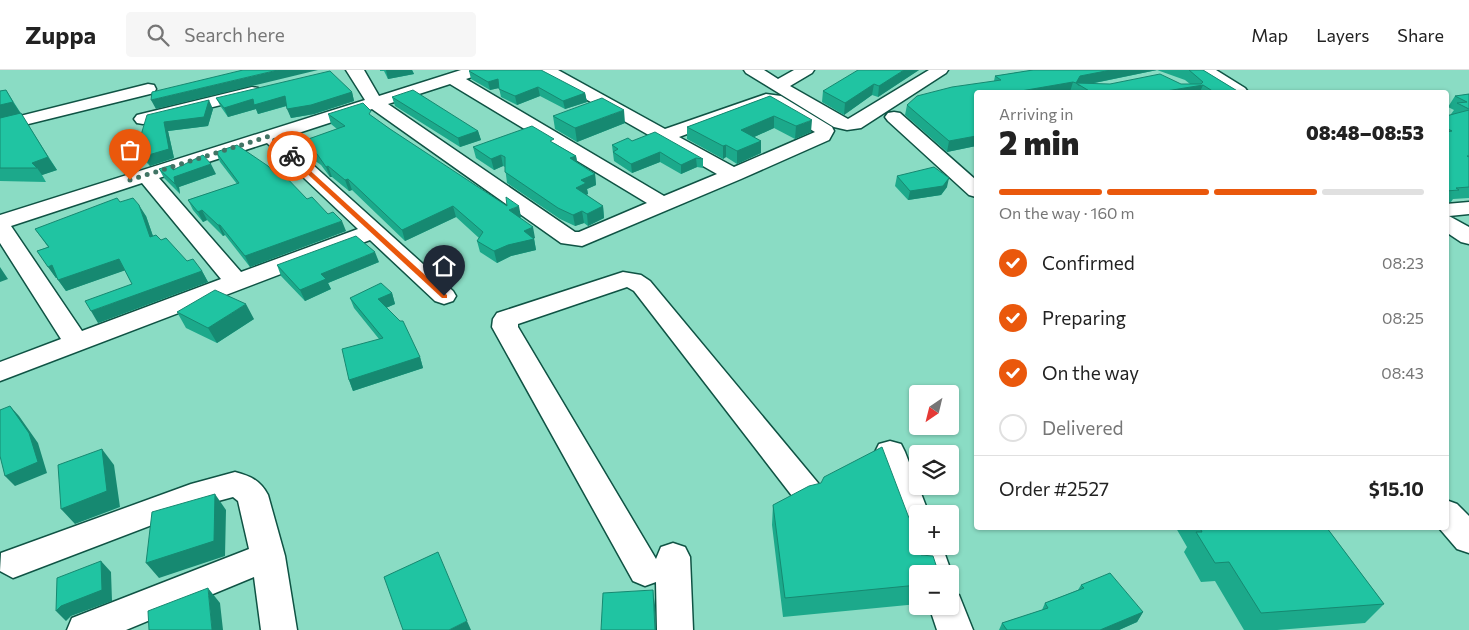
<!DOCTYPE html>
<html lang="en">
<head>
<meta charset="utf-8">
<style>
  body { margin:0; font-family:Commissioner,sans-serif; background:#f6f6f6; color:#222; height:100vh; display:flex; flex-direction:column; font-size:19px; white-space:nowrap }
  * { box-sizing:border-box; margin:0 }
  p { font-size:16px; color:#767676 }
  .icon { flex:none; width:28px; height:28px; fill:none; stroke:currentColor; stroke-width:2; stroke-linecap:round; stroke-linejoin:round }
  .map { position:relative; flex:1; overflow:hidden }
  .panel { position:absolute; left:974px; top:20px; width:475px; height:440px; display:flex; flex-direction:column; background:#fff; border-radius:5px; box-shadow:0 1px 4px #0004 }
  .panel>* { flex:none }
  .needle { width:32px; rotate:215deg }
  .fabs { position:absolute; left:909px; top:315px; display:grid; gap:10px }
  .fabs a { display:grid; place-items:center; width:50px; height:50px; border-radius:5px; background:#fff; box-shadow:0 1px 4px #0004; font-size:25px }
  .pin { position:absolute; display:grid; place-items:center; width:42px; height:42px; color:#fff; margin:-51px -21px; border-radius:50% 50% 50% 0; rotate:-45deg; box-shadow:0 0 5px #0007 }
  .pin .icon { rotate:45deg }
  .courier { position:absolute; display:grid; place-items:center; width:50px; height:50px; margin:-25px; border:4px solid #ea580c; border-radius:50%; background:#fff; color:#222; box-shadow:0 1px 6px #0007 }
  .headline em { font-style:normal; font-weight:800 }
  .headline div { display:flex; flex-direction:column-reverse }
  .headline { display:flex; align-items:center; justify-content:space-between; height:85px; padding:0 25px }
  h1 { font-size:32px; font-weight:800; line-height:38px }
  .bar { display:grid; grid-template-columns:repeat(4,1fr); gap:8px 5px; align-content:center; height:60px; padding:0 25px }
  .bar i { height:6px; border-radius:4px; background:#e0e0e0 }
  .bar .on { background:#ea580c }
  .bar p { grid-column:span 4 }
  .line { display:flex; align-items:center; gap:12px; padding:0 25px; border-top:1px solid #e0e0e0 }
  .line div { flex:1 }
  ol { padding:0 25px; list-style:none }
  li { display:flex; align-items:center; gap:15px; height:55px }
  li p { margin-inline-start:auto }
  li .icon { padding:5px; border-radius:50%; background:#ea580c; color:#fff; stroke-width:4 }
  li:last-child { color:#767676 }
  li i { width:28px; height:28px; border:2px solid #e0e0e0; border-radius:50% }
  header { display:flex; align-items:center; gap:30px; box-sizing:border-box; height:70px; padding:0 25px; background:#fff; border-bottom:1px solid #e0e0e0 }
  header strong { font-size:24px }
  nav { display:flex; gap:28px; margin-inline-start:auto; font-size:18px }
  .search { width:350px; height:45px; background:#f6f6f6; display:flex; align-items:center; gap:12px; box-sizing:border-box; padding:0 18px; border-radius:5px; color:#767676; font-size:19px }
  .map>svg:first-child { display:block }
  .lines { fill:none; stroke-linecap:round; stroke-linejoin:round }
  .minor-casing { stroke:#0f5344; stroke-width:3 }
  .minor { fill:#fff; fill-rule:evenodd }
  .wall { fill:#1ca98b; fill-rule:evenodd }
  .shaded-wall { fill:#168971 }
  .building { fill:#20c4a2; stroke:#168971 }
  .route { fill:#ea580c }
  .done { stroke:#417465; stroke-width:5; stroke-dasharray:0 9 }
</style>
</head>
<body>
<header>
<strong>Zuppa</strong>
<div class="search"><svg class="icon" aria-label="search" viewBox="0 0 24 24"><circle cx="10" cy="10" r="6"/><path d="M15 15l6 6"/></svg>Search here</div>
<nav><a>Map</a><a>Layers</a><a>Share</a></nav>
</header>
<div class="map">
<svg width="1469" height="560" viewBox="0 0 1469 560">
  <rect width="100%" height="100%" fill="#8adcc4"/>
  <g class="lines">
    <g class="minor-casing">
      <path id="minor" d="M346 0H364L379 26 461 0H486L484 3 466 9 664 126 717 104 540 3 538 0H558L665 59 766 24 781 26 832 57 834 61 829 70 741 109 582 176 561 173 372 39 283 68 453 221 456 226 453 231 444 234 435 231 370 170 0 311V292L61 269 0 173V145L365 30ZM450 14 647 133 579 162H575L388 34ZM767 34 815 62 734 97 679 67ZM267 73 358 159 241 202 159 108ZM142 113 221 209 82 261 11 156Z
        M744 0H764L778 9 794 0H814L812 3 790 16 848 49 929 0H948L946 3 861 58 847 60 834 57 746 3Z
        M1197 0H1216L1245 18 1248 22H1228Z
        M148 14 154 15 156 19 154 23 0 61V51Z
        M252 17 258 18 261 22 258 26 143 54 137 53 134 49 137 45Z
        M894 42 900 43 976 110V127L969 125 888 51 885 47 888 43Z
        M1469 132V144L1449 146 1469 157V174L1461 172 1446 162V134Z
        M623 202 641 205 650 211 818 413 823 422 818 431 807 434 796 431 634 221 627 217 518 254V257L656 489 661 477 673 473 685 477 690 487 693 560H657L656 512 645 516 633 511 492 257 493 249 497 243Z
        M890 371 901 374 905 382 929 444H918V476H942L952 504 950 508V504H918L908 476 912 468 906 467 902 457 875 382 879 374Z
        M235 402C250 406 260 410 268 425L285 486 297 560H261L254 507 126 560H67L72 548 249 479 238 431 233 427 207 434 13 508 0 501 1 483 191 414Z
        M1446 430 1457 434 1469 446V483L1457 479 1439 458H1446Z
        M950 521 959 525 973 560H937L929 536H950Z"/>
    </g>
    <use href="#minor" class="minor"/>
  </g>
  <path class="wall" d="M380 0H412L414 4 388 9 384 1H380Z
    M919 0 878 27 872 25 844 45 822 32 823 21Z
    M1033 0H1203L1239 22H976V76L947 82 905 45 907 35 994 11 995 6ZM1157 0 1185 10 1190 14H1090Z
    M469 1 585 23 587 32 565 39 540 26 517 35 501 27 499 18 490 20 471 9Z
    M6 20 57 100 42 105 46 112 0 111V21Z
    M352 22 354 31 314 44 291 48 287 36 258 44 256 39 228 47 221 37 216 28Z
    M1469 24V128L1453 129 1451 132H1446V46L1452 45 1451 44 1454 40 1448 37 1455 26Z
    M770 26 811 62 795 69 774 58 754 67 761 71V83L737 94 726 87 723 89 687 69V57Z
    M392 27 478 61 481 70 460 77 395 36Z
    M213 39 208 56 168 61 174 88 150 96 146 92 140 94 135 84 141 65Z
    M328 44 373 47 390 59 521 147 520 148 535 168H534L536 180 511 186 497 193 480 182 477 171 479 168 456 147 405 171 352 120 349 121 332 107H330L321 95 304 83 300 72 337 59 331 54Z
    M553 46 625 53 577 72 555 59Z
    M632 71 703 89V98L697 97 681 104 660 92 632 103 614 91 612 75Z
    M554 73 576 86 577 92 595 104 596 115 587 119 588 124 586 125 603 136 604 148 588 156 584 153 575 156 560 149 507 113 505 97 503 96 494 100 476 88 473 77Z
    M216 82 275 104 307 129 328 144 346 161 250 197 225 165 223 166 207 150 203 152 193 140 188 130 237 114 220 92Z
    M159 99H174L216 104 179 117 180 124 164 108Z
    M897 106 947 117 941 125 908 130 895 116Z
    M120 132 146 146 153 166 161 170 187 191 202 201 208 212 98 253 132 214 125 200 66 221 57 208H56L37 181 48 177 35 159Z
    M379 192 328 213 331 219 305 231 281 206 277 195Z
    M392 223 395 234 386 238 420 287 423 298 353 321 349 310 379 269 354 238 350 228Z
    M177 242 254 249 217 273 186 258Z
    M821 413 912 459 918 504V534L783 547 772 455 773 435Z
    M1176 458H1327L1384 534 1365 553 1277 560H1244L1215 511 1201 512 1184 482 1187 477Z
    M1081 515 1143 542 1137 552 1119 560H999L1002 553 1042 540 1045 533 1078 520Z"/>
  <path class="shaded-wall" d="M278 0H318L156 39 151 30Z
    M386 0H412L414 4 388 9Z
    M904 0H919L878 27 879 16Z
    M1111 0H1157L1079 16 1076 13 1073 22 1076 13 1080 6Z
    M498 9 499 18 490 20 488 12Z
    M1073 12 1070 22H1015Z
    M874 14 872 25 844 45 845 33Z
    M1203 15 1200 22H1159H1160Z
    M538 17 540 26 517 35 515 26Z
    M352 22 354 31 314 44 291 48 287 39Z
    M585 23 587 32 565 39 563 31Z
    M285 26 289 35 258 44 256 39 228 47 224 38 253 29Z
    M209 30 213 39 208 56 168 61 174 88 150 96 145 86 164 52Z
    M13 32 21 44 0 49V35Z
    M624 40 625 53 577 72 575 58Z
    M774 46V58L741 73V60Z
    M812 50 811 62 795 69 796 56Z
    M478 61 481 70 460 77 458 68Z
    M976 66V76L947 82 949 71Z
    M761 71V83L737 94V81Z
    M726 75V87L723 89V76Z
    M660 82V92L632 103 631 94Z
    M141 83 146 92 140 94 135 84Z
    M501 85 503 96 494 100 491 89Z
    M576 86 578 97 570 88Z
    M48 87 57 100 42 105 37 98 32 93Z
    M696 88 697 97 681 104V95Z
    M211 94 216 104 179 117 180 124 175 114 172 95 177 104Z
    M328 96 332 107H330L326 97Z
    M595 104 596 115 587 119 588 124 577 129 576 118 581 110Z
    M949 108 947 117 941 125 908 130 910 121Z
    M348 109 352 120 349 121 345 110Z
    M139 135 146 146 157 178 150 167Z
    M453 136 456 147 405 171 402 160Z
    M519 136 521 147 512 151 509 140Z
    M603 136 604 148 588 156 587 144Z
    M202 140 207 150 203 152 198 142Z
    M582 141 584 153 575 156 573 145Z
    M342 151 346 161 250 197 245 186Z
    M218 155H220L225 165 223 166Z
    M533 157 535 168 531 170 534 169 536 180 511 186 497 193 494 181 524 161Z
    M375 182 379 192 328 213 331 219 305 231 300 220 321 204Z
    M119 189 126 200 66 221 58 210Z
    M52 195 60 207 56 208 48 197Z
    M0 197 8 209 0 212Z
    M202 201 208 212 98 253 91 241Z
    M392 223 395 234 381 240 378 229Z
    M246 234 254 249 217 273 208 258Z
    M420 287 423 298 353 321 349 310Z
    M10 336 19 346 38 373 47 403 15 416 5 406Z
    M102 379 114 395 120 437 75 454 61 439Z
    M215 424 226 440 225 486 159 508 146 493Z
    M101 491 111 502 112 531 71 546 66 551 56 541Z
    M208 518 220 533 223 560H212Z
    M653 520 655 535 656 560H655Z
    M1143 542 1137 552 1119 560H1100Z
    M467 551 471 560H449Z"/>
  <path class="building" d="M243 0H278L151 30 152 22Z
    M471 0H541L585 23 563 31 538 17 515 26 499 19 498 9 488 12 469 1Z
    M858 0H904L879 16 874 14 845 33 823 21Z
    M1033 0H1111L1080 6 1076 13 1073 12 1015 22H976V66L949 71 907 35 917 26 952 17 1001 10 995 6Z
    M1189 0H1203L1239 22H1214L1203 15 1160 22H1161H1091L1076 13 1110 14 1160 4 1181 14H1201L1203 12Z
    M330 1 352 22 311 35 287 39 285 26 254 35 253 29 224 38 216 28Z
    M6 20 13 32 0 35V21Z
    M413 20 478 61 458 68 392 27Z
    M1469 24V39L1457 33 1467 32 1455 26Z
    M770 26 812 50 796 56 774 46 741 60 761 71 737 81 726 75 723 76 687 57Z
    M602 28 624 40 575 58 553 46Z
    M209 30 204 47 164 52 169 79 145 86 141 83 135 84 138 66 141 65 147 45Z
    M363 33 371 41 369 44 390 59 507 136 506 127 519 136 509 140 533 157 524 161 534 169 508 175 494 181 477 171 483 162 453 136 402 160 348 109 345 110 328 96 326 97 317 84 300 72 345 56 328 44Z
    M1469 40V86H1467L1469 87V117L1456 118 1459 120 1446 121V62L1452 61 1446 58V46Z
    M21 43 48 87 32 93 37 98H0V48Z
    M532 56 554 69 550 71 576 86 570 88 595 104 581 110 586 113 576 118 603 136 587 144 582 141 573 145 558 138 505 102V87L501 85 491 89 473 77Z
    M655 62 703 89 696 88 681 95 660 82 631 94 613 82 618 79 612 75 628 68 632 71Z
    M237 75 268 96 275 104 281 102 307 129 312 127 328 144 333 142 342 151 245 186 220 155H218L202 140 198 142 188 130 239 113 216 82Z
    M203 85 211 94 174 107 175 114 159 99 172 95 173 100Z
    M934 97 949 108 943 116 910 121 897 106Z
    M117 128 120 132 133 128 139 135 150 167 156 165 161 170 166 168 187 191 193 189 202 201 91 241 85 231 132 214 119 189 58 210 52 195 48 197 37 181 49 177 35 159Z
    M356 166 375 182 321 204 326 209 300 220 277 195Z
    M381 213 392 223 378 229 400 251H403L420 287 349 310 342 279 383 268 350 228Z
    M215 220 246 234 208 258 177 242Z
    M10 336 29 363 38 392 5 406 0 386V340Z
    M882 377 909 448 914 450 911 457 918 476 921 485 933 486 939 504H918V515L785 528 773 435 809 416 821 413 824 407Z
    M102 379 107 421 61 439 58 395Z
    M215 424 214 471 146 493 152 442Z
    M1200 458H1327L1384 534 1261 543 1229 492 1215 493 1196 462H1202Z
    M438 482 467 551 449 560H403L384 507Z
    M101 491 102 520 61 536 56 541 57 508Z
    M1110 503 1143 542 1100 560H1007L1002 553 1048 538 1045 533 1084 518 1081 515Z
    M208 518 212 560H149L148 541Z
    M653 520 655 560H601L603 523Z"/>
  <path class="route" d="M292 84 447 225V228H442L289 87Z"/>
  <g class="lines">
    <path class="done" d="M130 110 270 66 292 86"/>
  </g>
</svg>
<div class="fabs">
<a><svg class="needle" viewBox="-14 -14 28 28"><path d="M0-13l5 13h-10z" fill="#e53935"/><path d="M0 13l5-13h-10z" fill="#767676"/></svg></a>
<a><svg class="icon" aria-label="layers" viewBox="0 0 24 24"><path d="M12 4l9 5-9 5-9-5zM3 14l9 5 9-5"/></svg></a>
<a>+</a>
<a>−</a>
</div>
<div class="pin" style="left:130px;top:110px;background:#ea580c"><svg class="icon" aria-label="bag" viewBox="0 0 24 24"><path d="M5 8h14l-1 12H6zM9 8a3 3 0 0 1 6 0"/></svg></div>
<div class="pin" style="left:444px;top:226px;background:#1f2937"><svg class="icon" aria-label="home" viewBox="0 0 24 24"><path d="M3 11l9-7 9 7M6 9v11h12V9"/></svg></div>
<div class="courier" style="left:292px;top:86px"><svg class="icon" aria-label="bike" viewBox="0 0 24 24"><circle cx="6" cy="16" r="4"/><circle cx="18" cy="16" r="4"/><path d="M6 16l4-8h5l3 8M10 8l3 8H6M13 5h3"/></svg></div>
<section class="panel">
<div class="headline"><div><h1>2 min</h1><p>Arriving in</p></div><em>08:48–08:53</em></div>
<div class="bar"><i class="on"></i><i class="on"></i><i class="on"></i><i></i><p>On the way · 160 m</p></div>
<ol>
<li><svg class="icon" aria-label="check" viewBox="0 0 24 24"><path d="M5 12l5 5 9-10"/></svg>Confirmed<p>08:23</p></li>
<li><svg class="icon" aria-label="check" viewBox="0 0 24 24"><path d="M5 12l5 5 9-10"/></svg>Preparing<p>08:25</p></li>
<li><svg class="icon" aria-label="check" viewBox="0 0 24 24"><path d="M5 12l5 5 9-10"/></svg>On the way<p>08:43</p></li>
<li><i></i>Delivered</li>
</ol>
<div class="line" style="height:65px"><div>Order #2527</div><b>$15.10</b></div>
</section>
</div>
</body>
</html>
